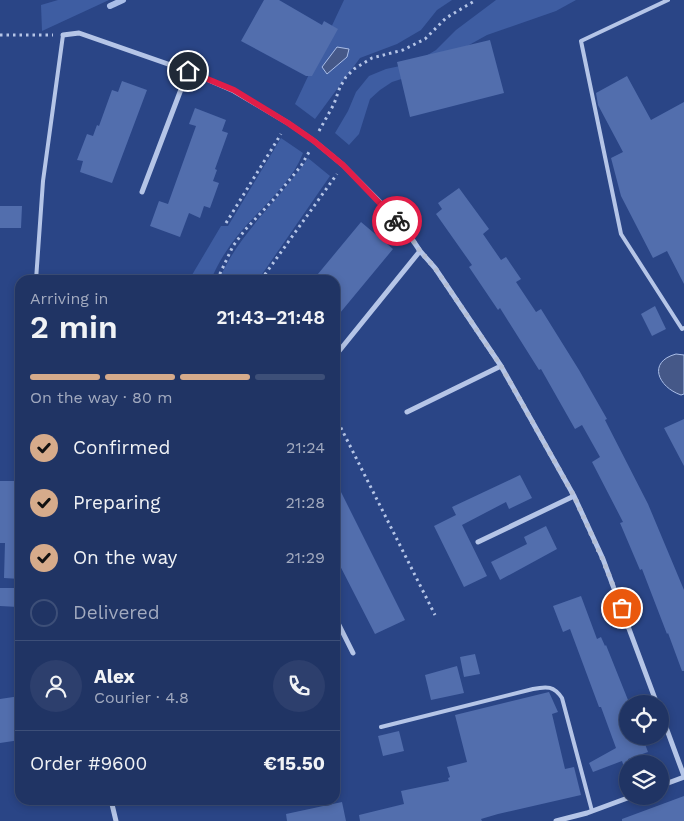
<!DOCTYPE html>
<html lang="en">
<head>
<meta charset="utf-8">
<style>
  body { margin:0; font-family:"Work Sans",sans-serif; background:#2d3f6d; color:#f1f3f6; height:100vh; display:flex; flex-direction:column; font-size:19px; white-space:nowrap }
  * { box-sizing:border-box; margin:0 }
  p { font-size:16px; color:#a2aabf }
  .icon { flex:none; width:28px; height:28px; fill:none; stroke:currentColor; stroke-width:2; stroke-linecap:round; stroke-linejoin:round }
  .map { position:relative; flex:1; overflow:hidden }
  .side { position:absolute; left:15px; top:275px; width:325px; height:530px; display:flex; flex-direction:column; background:#203464; border-radius:15px; box-shadow:0 2px 8px #0003,0 0 0 1px #3d4f78 }
  .side>* { flex:none }
  .controls { position:absolute; left:619px; top:695px; display:grid; gap:10px }
  .controls a { display:grid; place-items:center; width:50px; height:50px; border-radius:50%; background:#203464; box-shadow:0 2px 8px #0003,0 0 0 1px #3d4f78; font-size:25px }
  .pin { position:absolute; display:grid; place-items:center; width:42px; height:42px; color:#fff; margin:-21px; border:2px solid #fff; border-radius:50%; box-shadow:0 1px 5px #0007 }
  .courier { position:absolute; display:grid; place-items:center; width:50px; height:50px; margin:-25px; border:4px solid #e11d48; border-radius:50%; background:#fff; color:#222; box-shadow:0 1px 6px #0007 }
  .head em { font-style:normal; font-weight:600 }
  .head div { display:flex; flex-direction:column-reverse }
  .head { display:flex; align-items:center; justify-content:space-between; height:85px; padding:0 15px }
  h1 { font-size:32px; font-weight:600; line-height:38px }
  .bar { display:grid; grid-template-columns:repeat(4,1fr); gap:8px 5px; align-content:center; height:60px; padding:0 15px }
  .bar i { height:6px; border-radius:4px; background:#3d4f78 }
  .bar .selected { background:#d6ab8b }
  .bar p { grid-column:span 4 }
  .line { display:flex; align-items:center; gap:12px; padding:0 15px; border-top:1px solid #3d4f78 }
  .line div { flex:1 }
  .round { display:grid; place-items:center; flex:none; width:52px; height:52px; border-radius:26px; background:#2d3f6d }
  ol { padding:0 15px; list-style:none }
  li { display:flex; align-items:center; gap:15px; height:55px }
  li p { margin-inline-start:auto }
  li .icon { padding:5px; border-radius:50%; background:#d6ab8b; color:#111; stroke-width:4 }
  li:last-child { color:#a2aabf }
  li i { width:28px; height:28px; border:2px solid #3d4f78; border-radius:50% }
  .map>svg:first-child { display:block }
  .green { fill:#3e5da2 }
  .water { fill:#455888; stroke:#aabee8 }
  .lines { fill:none; stroke-linecap:round; stroke-linejoin:round }
  .stream { stroke:#aabee8; stroke-width:6 }
  .building { fill:#526ead }
  .path { stroke:#b5c5e7; stroke-width:3; stroke-dasharray:2.5 4; stroke-linecap:butt }
  .lane { stroke:#b5c5e7; stroke-width:4 }
  .street { stroke:#b5c5e7; stroke-width:5 }
  .done { stroke:#b4bed5; stroke-width:5; stroke-dasharray:0 9 }
  .route { stroke:#e11d48; stroke-width:6 }
</style>
</head>
<body>
<div class="map">
<svg width="684" height="821" viewBox="0 0 684 821">
  <rect width="100%" height="100%" fill="#2a4586"/>
  <path class="green" d="M58 0H109L42 31 41 5Z
    M344 0H452L437 10 421 30 397 44 360 58 315 119 295 104Z
    M496 0H576L556 11 487 35 417 74 392 82 380 90 370 99 359 134 349 145 335 133 348 111 356 92 369 76 386 69 414 63 436 50 456 30Z
    M281 138 303 153C294 177 274 196 257 214 238 233 221 255 211 280H189L221 226H228Z
    M308 158 330 176 258 280H219C239 232 280 200 308 158Z"/>
  <path class="water" d="M337 47 349 49 347 57 327 74 322 67Z
    M676 354 684 355V394L681 395C658 387 647 362 676 354Z"/>
  <g class="lines">
    <path class="stream" d="M110 6 123 0"/>
  </g>
  <path class="building" d="M264 0H279L322 25 324 21 338 29 312 76H306L241 41Z
    M490 40 504 93 410 117 397 62Z
    M627 76 651 120 684 102V284L667 251 653 258 621 196 611 158 623 152 598 105 596 93Z
    M122 81 147 90 112 183 80 172 83 161 77 160 87 134 93 136 97 125 99 126 112 90 118 92Z
    M195 108 226 120 222 131 228 133 215 169 217 170 213 181 219 183 210 208 204 206 200 218 189 213 180 237 150 226 159 201 168 204 196 126 189 124Z
    M459 188 489 229 483 234 501 260 506 257 521 279 516 282 536 312 541 309 579 370 607 419 605 420 648 504 684 590V671H682L668 633 667 634 642 569 640 570 620 523 623 522 592 462 600 457 582 425 575 429 541 369 539 370 500 308 498 310 469 267 472 265 436 214 442 209 438 203Z
    M0 206H22L21 228H0Z
    M361 222 393 249 335 319V280H313Z
    M655 306 666 329 652 336 641 314Z
    M684 419V466L664 428Z
    M520 475 532 498 509 509 506 502 462 525 487 576 464 587 434 526 456 515 452 507Z
    M335 480 405 620 375 634 335 556Z
    M0 481H16V489H20V579L4 578 5 543H0Z
    M546 526 557 549 500 580 491 562 527 544 524 537Z
    M0 588H18V607L0 606Z
    M581 596 597 639 601 637 605 646 606 645 628 700 627 701 628 736H642L648 752 628 759V773H626L622 761 593 772 589 763 616 748 601 707H599L570 629 563 632 553 606Z
    M475 654 480 674 464 677 460 657Z
    M457 666 464 693 431 700 425 675Z
    M549 692 558 712 552 714 565 769 574 767 581 795 498 814 481 819 482 821H360L359 815 404 804 401 791 449 781 448 778 450 777 447 767 467 762 455 715Z
    M20 696V740L0 743V699Z
    M399 731 404 751 383 756 378 736Z
    M684 796V821H622V819Z
    M342 802 346 821H287L286 814Z"/>
  <g class="lines">
    <path class="path" d="M0 35H53
      M319 131 334 104 340 87 346 77 354 69 372 58 403 50 425 39 446 18 476 0
      M226 223 281 134
      M217 280 233 246 245 230 273 200 301 166 309 152
      M261 280 337 174
      M335 416 435 615"/>
    <path class="lane" d="M668 0 581 41 621 234 682 329 684 328
      M36 280 43 181 63 35
      M381 727 533 689C547 686 554 686 562 698L592 811"/>
    <path class="street" d="M63 35 79 33 188 71 234 91 288 123 314 141 343 165 384 206 408 233 420 251 435 268 501 366 574 496 603 559 657 704
      M142 192 188 71
      M335 356 420 251
      M407 412 501 366
      M478 542 574 496
      M335 617 353 653
      M660 711 684 776
      M660 786 684 777
      M111 800 116 821
      M556 821 587 813 633 796"/>
  </g>
  <g class="lines">
    <path class="done" d="M397 221 408 233 420 251 435 268 501 366 574 496 603 560 622 608"/>
    <path class="route" d="M188 71 234 90 288 123 314 141 343 165 397 221"/>
  </g>
</svg>
<div class="controls">
<a><svg class="icon" aria-label="locate" viewBox="0 0 24 24"><circle cx="12" cy="12" r="6"/><path d="M12 2v4M12 18v4M2 12h4M18 12h4"/></svg></a>
<a><svg class="icon" aria-label="layers" viewBox="0 0 24 24"><path d="M12 4l9 5-9 5-9-5zM3 14l9 5 9-5"/></svg></a>
</div>
<div class="pin" style="left:622px;top:608px;background:#ea580c"><svg class="icon" aria-label="bag" viewBox="0 0 24 24"><path d="M5 8h14l-1 12H6zM9 8a3 3 0 0 1 6 0"/></svg></div>
<div class="pin" style="left:188px;top:71px;background:#1f2937"><svg class="icon" aria-label="home" viewBox="0 0 24 24"><path d="M3 11l9-7 9 7M6 9v11h12V9"/></svg></div>
<div class="courier" style="left:397px;top:221px"><svg class="icon" aria-label="bike" viewBox="0 0 24 24"><circle cx="6" cy="16" r="4"/><circle cx="18" cy="16" r="4"/><path d="M6 16l4-8h5l3 8M10 8l3 8H6M13 5h3"/></svg></div>
<section class="side">
<div class="head"><div><h1>2 min</h1><p>Arriving in</p></div><em>21:43–21:48</em></div>
<div class="bar"><i class="selected"></i><i class="selected"></i><i class="selected"></i><i></i><p>On the way · 80 m</p></div>
<ol>
<li><svg class="icon" aria-label="check" viewBox="0 0 24 24"><path d="M5 12l5 5 9-10"/></svg>Confirmed<p>21:24</p></li>
<li><svg class="icon" aria-label="check" viewBox="0 0 24 24"><path d="M5 12l5 5 9-10"/></svg>Preparing<p>21:28</p></li>
<li><svg class="icon" aria-label="check" viewBox="0 0 24 24"><path d="M5 12l5 5 9-10"/></svg>On the way<p>21:29</p></li>
<li><i></i>Delivered</li>
</ol>
<div class="line" style="height:90px"><a class="round"><svg class="icon" aria-label="person" viewBox="0 0 24 24"><circle cx="12" cy="8" r="4"/><path d="M4 21q1-7 8-7t8 7"/></svg></a><div><b>Alex</b><p>Courier · 4.8</p></div><a class="round"><svg class="icon" aria-label="phone" viewBox="0 0 24 24"><path d="M5 4h4l2 5-3 2q2 4 5 5l2-3 5 2v4C11 20 4 13 5 4z"/></svg></a></div>
<div class="line" style="height:65px"><div>Order #9600</div><b>€15.50</b></div>
</section>
</div>
</body>
</html>
